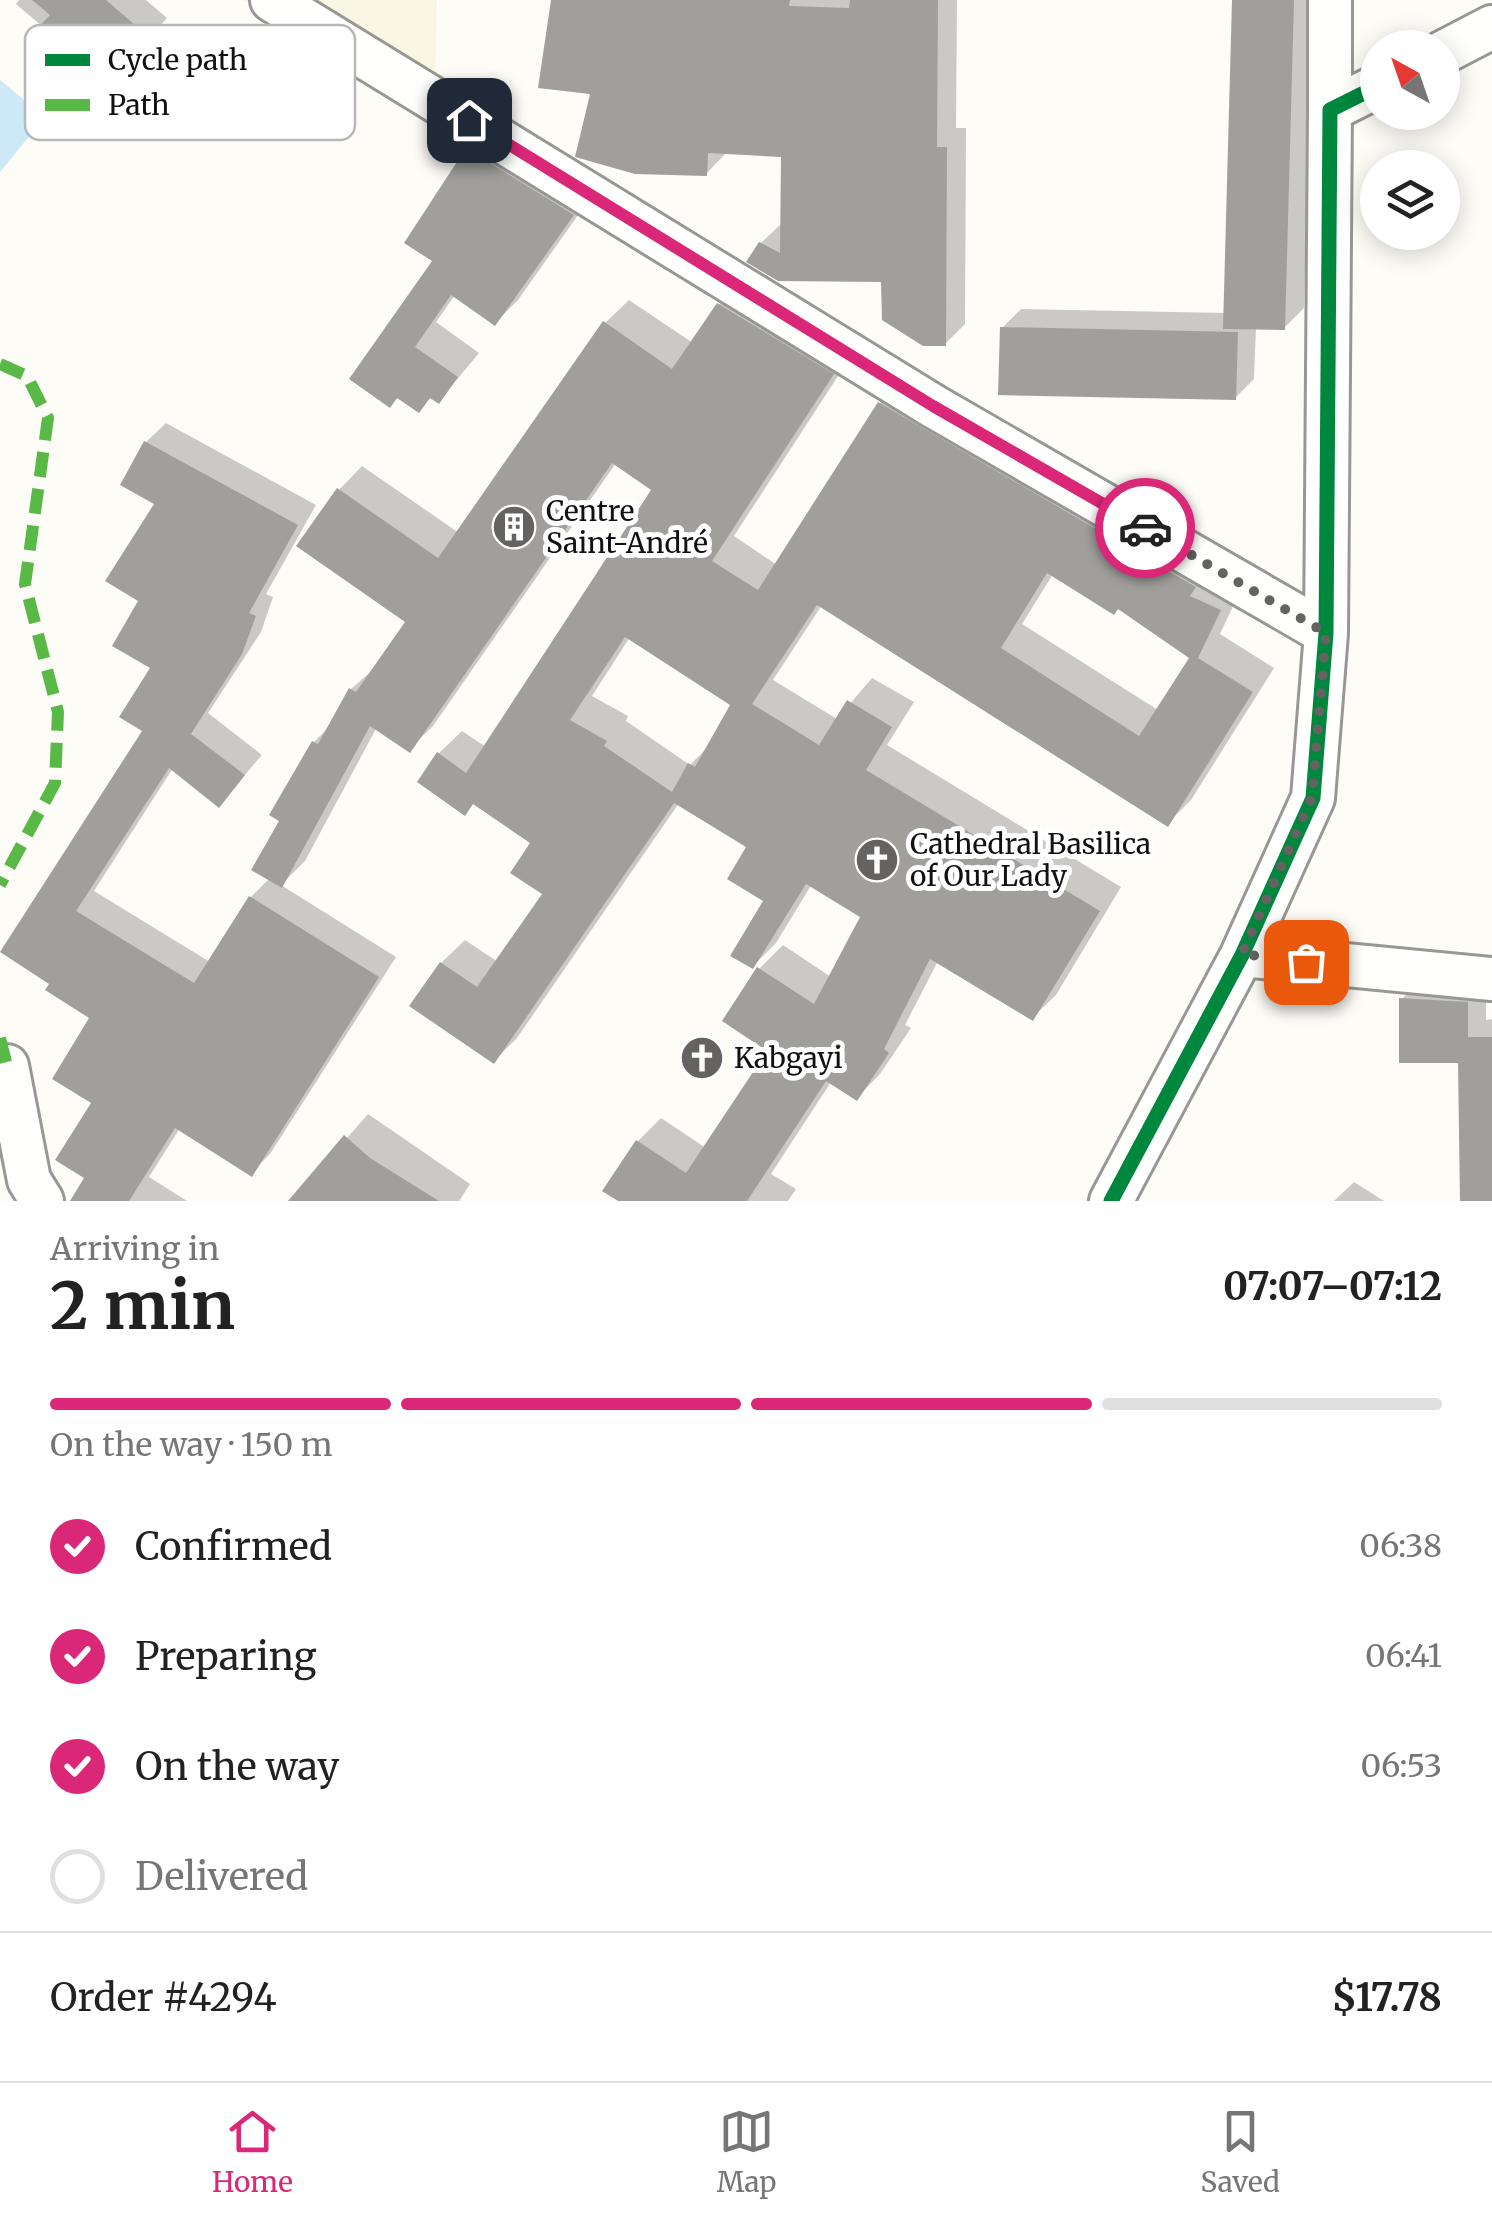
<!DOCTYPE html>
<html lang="en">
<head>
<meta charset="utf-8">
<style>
  body { margin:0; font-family:Merriweather,serif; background:#f2f2f2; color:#222; height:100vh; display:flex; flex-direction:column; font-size:38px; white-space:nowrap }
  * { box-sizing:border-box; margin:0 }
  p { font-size:32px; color:#767676 }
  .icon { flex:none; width:55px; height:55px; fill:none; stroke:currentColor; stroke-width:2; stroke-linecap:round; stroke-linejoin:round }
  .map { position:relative; height:1201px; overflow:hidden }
  .drawer { display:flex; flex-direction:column; background:#fff; flex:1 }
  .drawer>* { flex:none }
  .needle { width:65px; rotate:320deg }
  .buttons { position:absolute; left:1360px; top:30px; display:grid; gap:20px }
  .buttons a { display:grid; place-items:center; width:100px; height:100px; border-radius:50%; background:#fff; box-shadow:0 5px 25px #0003; font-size:50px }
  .pin { position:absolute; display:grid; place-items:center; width:85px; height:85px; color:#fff; margin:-42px; border-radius:20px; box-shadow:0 5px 15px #0006 }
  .courier { position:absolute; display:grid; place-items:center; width:100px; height:100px; margin:-50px; border:8px solid #db2777; border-radius:50%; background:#fff; color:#222; box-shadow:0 2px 12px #0007 }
  .head em { font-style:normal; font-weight:700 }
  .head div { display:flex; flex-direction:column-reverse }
  .head { display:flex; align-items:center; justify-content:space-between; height:170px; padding:0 50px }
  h1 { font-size:65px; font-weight:700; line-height:75px }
  .bar { display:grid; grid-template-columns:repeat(4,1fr); gap:15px 10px; align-content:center; height:120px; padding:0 50px }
  .bar i { height:12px; border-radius:8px; background:#e0e0e0 }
  .bar .active { background:#db2777 }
  .bar p { grid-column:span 4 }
  .line { display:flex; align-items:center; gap:25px; padding:0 50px; border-top:2px solid #e0e0e0 }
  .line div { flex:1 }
  ol { padding:0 50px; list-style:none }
  li { display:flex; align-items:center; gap:30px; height:110px }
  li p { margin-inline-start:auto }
  li .icon { padding:10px; border-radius:50%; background:#db2777; color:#fff; stroke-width:4 }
  li:last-child { color:#767676 }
  li i { width:55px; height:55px; border:5px solid #e0e0e0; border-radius:50% }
  .dock { display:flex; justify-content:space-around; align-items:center; height:140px; border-top:2px solid #e0e0e0; background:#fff; font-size:28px; color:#767676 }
  .dock a { display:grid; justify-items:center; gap:5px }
  .dock .active { color:#db2777 }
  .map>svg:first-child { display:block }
  .farmland { fill:#f9f7e4 }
  .water { fill:#cde8f7 }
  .shadow { fill:#0003; fill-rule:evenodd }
  .building { fill:#a19f9c; fill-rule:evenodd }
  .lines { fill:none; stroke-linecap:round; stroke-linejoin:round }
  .minor-casing { stroke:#979795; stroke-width:48 }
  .minor { stroke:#fffffe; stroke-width:42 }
  .quiet { stroke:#58b947; stroke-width:12; stroke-dasharray:25 12; stroke-linecap:butt }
  .cycleway-casing { stroke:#fff; stroke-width:21 }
  .cycleway { stroke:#00873e; stroke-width:15 }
  .done { stroke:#646362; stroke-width:10; stroke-dasharray:0 18 }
  .route { stroke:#db2777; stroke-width:12 }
  .labels { text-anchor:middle; stroke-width:10; stroke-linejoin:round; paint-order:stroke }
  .poi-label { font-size:28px; fill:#111; stroke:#fff; text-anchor:start }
  .key { fill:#fff; stroke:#b8b8b8; stroke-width:2.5 }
  .key-label { font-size:28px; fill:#111 }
</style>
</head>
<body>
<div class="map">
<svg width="1492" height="1201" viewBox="0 0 1492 1201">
  <rect width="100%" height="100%" fill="#fdfcf7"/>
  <path class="farmland" d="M241 0H437L435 92Z"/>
  <path class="water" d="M0 80 45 117 0 172Z"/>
  <path class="shadow" d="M19 0H146L167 18 113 80 79 58 16 4Z
    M553 0H957L956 128H966L965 324 945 344 884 279H779L761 243 783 222 784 154H725L706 174 593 92Z
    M1234 0H1312L1304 308 1284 328 1256 327 1254 379 1235 398 1002 328 1021 309 1226 313Z
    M491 127 595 191 518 300 495 323 455 295 436 322 479 353 439 401 432 396 418 410 398 396 468 150Z
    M743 281 855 350 734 536 777 565 880 403 904 380 1242 587 1220 634 1274 668 1191 800 1167 824 822 605 773 680 837 719 872 678 914 702 887 745 1121 887 1056 995 1032 1018 938 961 905 1025 911 1028 880 1074 857 1098 831 1082 771 1174 796 1189 788 1201H622L638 1141 661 1118 706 1148 770 1050 759 969 783 945 831 977 864 916 812 884 776 943 753 966 766 900 749 846 679 803 517 1038 494 1061 441 963 465 940 498 962 545 893 534 843 438 754 462 731 486 747 655 490 616 463 433 726 409 749 377 727 305 861 281 885 396 957 270 1154 251 1173 180 1128 149 1177 187 1201H74L87 1178 95 1102 92 1017 53 984 3 952 145 730 154 667 141 600 158 503 123 484 146 442 166 423 316 505 266 594 273 597 261 632 208 713 262 755 219 805 173 768 94 891 210 962 251 897 270 878 283 820 314 742 331 725 351 689 376 667 409 621 339 490 362 466 459 533 605 323 629 300 693 343 719 305ZM1053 574 1119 607 1192 657 1158 710 1022 624ZM630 637 733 704 712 743 690 765 626 721 628 716 592 696Z
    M1421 980 1486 984V1020L1492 1019V1201H1464L1460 1060 1402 999Z
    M368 1114 470 1184 459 1201H292Z
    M1354 1182 1384 1201H1334Z"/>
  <path class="building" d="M32 0H106L150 38 95 102 62 74 76 58 39 27 50 15Z
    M551 0H790L789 6 849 8 850 0H938L937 147H947L946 346H923L882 320 881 282 778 281 746 262 759 242 780 253 781 157 708 153 707 176 635 174 575 157 590 94 538 88Z
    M1232 0H1294L1285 330 1223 329Z
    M466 148 574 215 495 326 451 295 415 347 458 377 439 404 430 398 419 413 397 398 390 408 349 379 432 261 404 243Z
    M717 303 834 374 712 561 758 590 878 402 1196 587 1190 596 1221 610 1198 658 1253 692 1168 827 817 605 752 704 819 745 847 700 892 727 866 770 1100 911 1033 1021 930 959 884 1049 889 1053 857 1101 826 1081 747 1201H618L602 1191 636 1140 686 1173 767 1051 722 1021 757 967 814 1004 860 917 806 884 753 969 730 956 763 901 727 879 746 847 674 803 494 1064 409 1006 440 962 477 987 542 894 510 873 530 843 473 804 465 816 417 782 437 752 466 773 651 490 612 463 410 753 370 726 282 888 251 870 279 821 269 815 312 741 318 744 349 688 356 692 405 622 296 546 337 488 438 558 603 321 672 369ZM1047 573 1114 615 1118 609 1189 658 1139 736 1001 648ZM625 637 730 705 695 767 688 763 672 792 604 746 607 741 570 720Z
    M1000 327 1238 332 1236 400 998 395Z
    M144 441 298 525 249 613 256 616 242 654 191 734 245 775 219 808 169 768 76 911 194 983 249 896 379 977 252 1177 175 1128 129 1201H70L84 1178 55 1160 91 1103 52 1079 89 1018 45 990 49 984 0 952 142 731 119 717 150 668 112 646 138 601 105 581 154 504 120 485Z
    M1399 998 1468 1002V1037H1492V1201H1460L1458 1063H1399Z
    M344 1135 370 1158 439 1201H288Z"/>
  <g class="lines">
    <g class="minor-casing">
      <path id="minor" d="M272 0 933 406 1326 633
        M1330 0V110
        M1442 53 1492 27
        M1242 955 1492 979
        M7 1066 29 1180 42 1201
        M1111 1201 1242 955 1313 798 1326 633 1330 110 1378 86"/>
    </g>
    <use href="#minor" class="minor"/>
    <path class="quiet" d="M0 364 27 376 48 418 25 584 58 712 55 783 0 885
      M0 1038 7 1066"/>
    <g class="cycleway-casing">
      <path id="cycleway" d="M1111 1201 1242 955 1313 798 1326 633 1330 110 1378 86"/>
    </g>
    <use href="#cycleway" class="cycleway"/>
  </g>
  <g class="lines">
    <path class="done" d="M1145 528 1326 633 1312 798 1242 954 1306 962"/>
    <path class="route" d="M469 120 933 406 1145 528"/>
  </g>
  <defs>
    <g id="building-disc" transform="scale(2.25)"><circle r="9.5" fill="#646362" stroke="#fff"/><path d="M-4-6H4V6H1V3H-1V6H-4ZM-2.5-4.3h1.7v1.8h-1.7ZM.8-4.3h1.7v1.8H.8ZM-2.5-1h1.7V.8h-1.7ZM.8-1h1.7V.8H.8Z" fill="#fff"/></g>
    <g id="church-disc" transform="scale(2.25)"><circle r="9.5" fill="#646362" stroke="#fff"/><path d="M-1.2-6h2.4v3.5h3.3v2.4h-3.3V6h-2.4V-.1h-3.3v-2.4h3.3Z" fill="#fff"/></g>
  </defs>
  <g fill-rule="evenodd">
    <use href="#building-disc" x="514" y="527"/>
    <use href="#church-disc" x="877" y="860"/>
    <use href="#church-disc" x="702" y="1058"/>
  </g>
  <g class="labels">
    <g class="poi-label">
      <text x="546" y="521">Centre<tspan x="546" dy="32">Saint-André</tspan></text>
      <text x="910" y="854">Cathedral Basilica<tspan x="910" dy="32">of Our Lady</tspan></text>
      <text x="734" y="1068">Kabgayi</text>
    </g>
  </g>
  <rect x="25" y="25" width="330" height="115" rx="15" class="key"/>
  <rect x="45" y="54" width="45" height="12" fill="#00873e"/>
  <rect x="45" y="99" width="45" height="12" fill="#58b947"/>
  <g class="key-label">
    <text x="108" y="70">Cycle path</text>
    <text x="108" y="115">Path</text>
  </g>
</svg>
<div class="buttons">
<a><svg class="needle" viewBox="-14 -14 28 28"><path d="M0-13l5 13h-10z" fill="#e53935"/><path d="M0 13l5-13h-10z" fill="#767676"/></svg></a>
<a><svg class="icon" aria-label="layers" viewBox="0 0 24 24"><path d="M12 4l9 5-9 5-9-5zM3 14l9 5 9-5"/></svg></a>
</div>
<div class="pin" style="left:1306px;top:962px;background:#ea580c"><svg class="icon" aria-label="bag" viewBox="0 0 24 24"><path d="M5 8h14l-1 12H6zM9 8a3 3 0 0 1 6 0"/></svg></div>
<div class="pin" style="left:469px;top:120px;background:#1f2937"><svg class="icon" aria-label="home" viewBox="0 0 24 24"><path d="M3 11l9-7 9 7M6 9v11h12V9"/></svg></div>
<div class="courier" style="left:1145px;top:528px"><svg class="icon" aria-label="car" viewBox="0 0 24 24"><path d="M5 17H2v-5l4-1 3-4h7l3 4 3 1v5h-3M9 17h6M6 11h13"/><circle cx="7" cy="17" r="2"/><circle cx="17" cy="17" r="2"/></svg></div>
</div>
<section class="drawer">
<div class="head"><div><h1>2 min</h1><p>Arriving in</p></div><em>07:07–07:12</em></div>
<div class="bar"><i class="active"></i><i class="active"></i><i class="active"></i><i></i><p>On the way · 150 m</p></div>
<ol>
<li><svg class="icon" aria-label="check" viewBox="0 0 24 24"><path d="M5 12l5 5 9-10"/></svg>Confirmed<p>06:38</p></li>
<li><svg class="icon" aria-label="check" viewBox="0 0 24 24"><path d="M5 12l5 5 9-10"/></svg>Preparing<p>06:41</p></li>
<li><svg class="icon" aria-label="check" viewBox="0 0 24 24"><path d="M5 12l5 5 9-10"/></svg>On the way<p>06:53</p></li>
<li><i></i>Delivered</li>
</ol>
<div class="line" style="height:130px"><div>Order #4294</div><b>$17.78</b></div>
</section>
<nav class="dock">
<a class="active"><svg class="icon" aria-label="home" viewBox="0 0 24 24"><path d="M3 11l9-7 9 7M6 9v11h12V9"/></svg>Home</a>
<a><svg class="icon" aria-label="map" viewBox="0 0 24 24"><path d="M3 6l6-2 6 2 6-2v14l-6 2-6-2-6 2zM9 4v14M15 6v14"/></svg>Map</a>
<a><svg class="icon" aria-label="saved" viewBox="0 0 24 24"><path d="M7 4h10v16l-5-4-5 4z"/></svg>Saved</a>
</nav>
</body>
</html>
